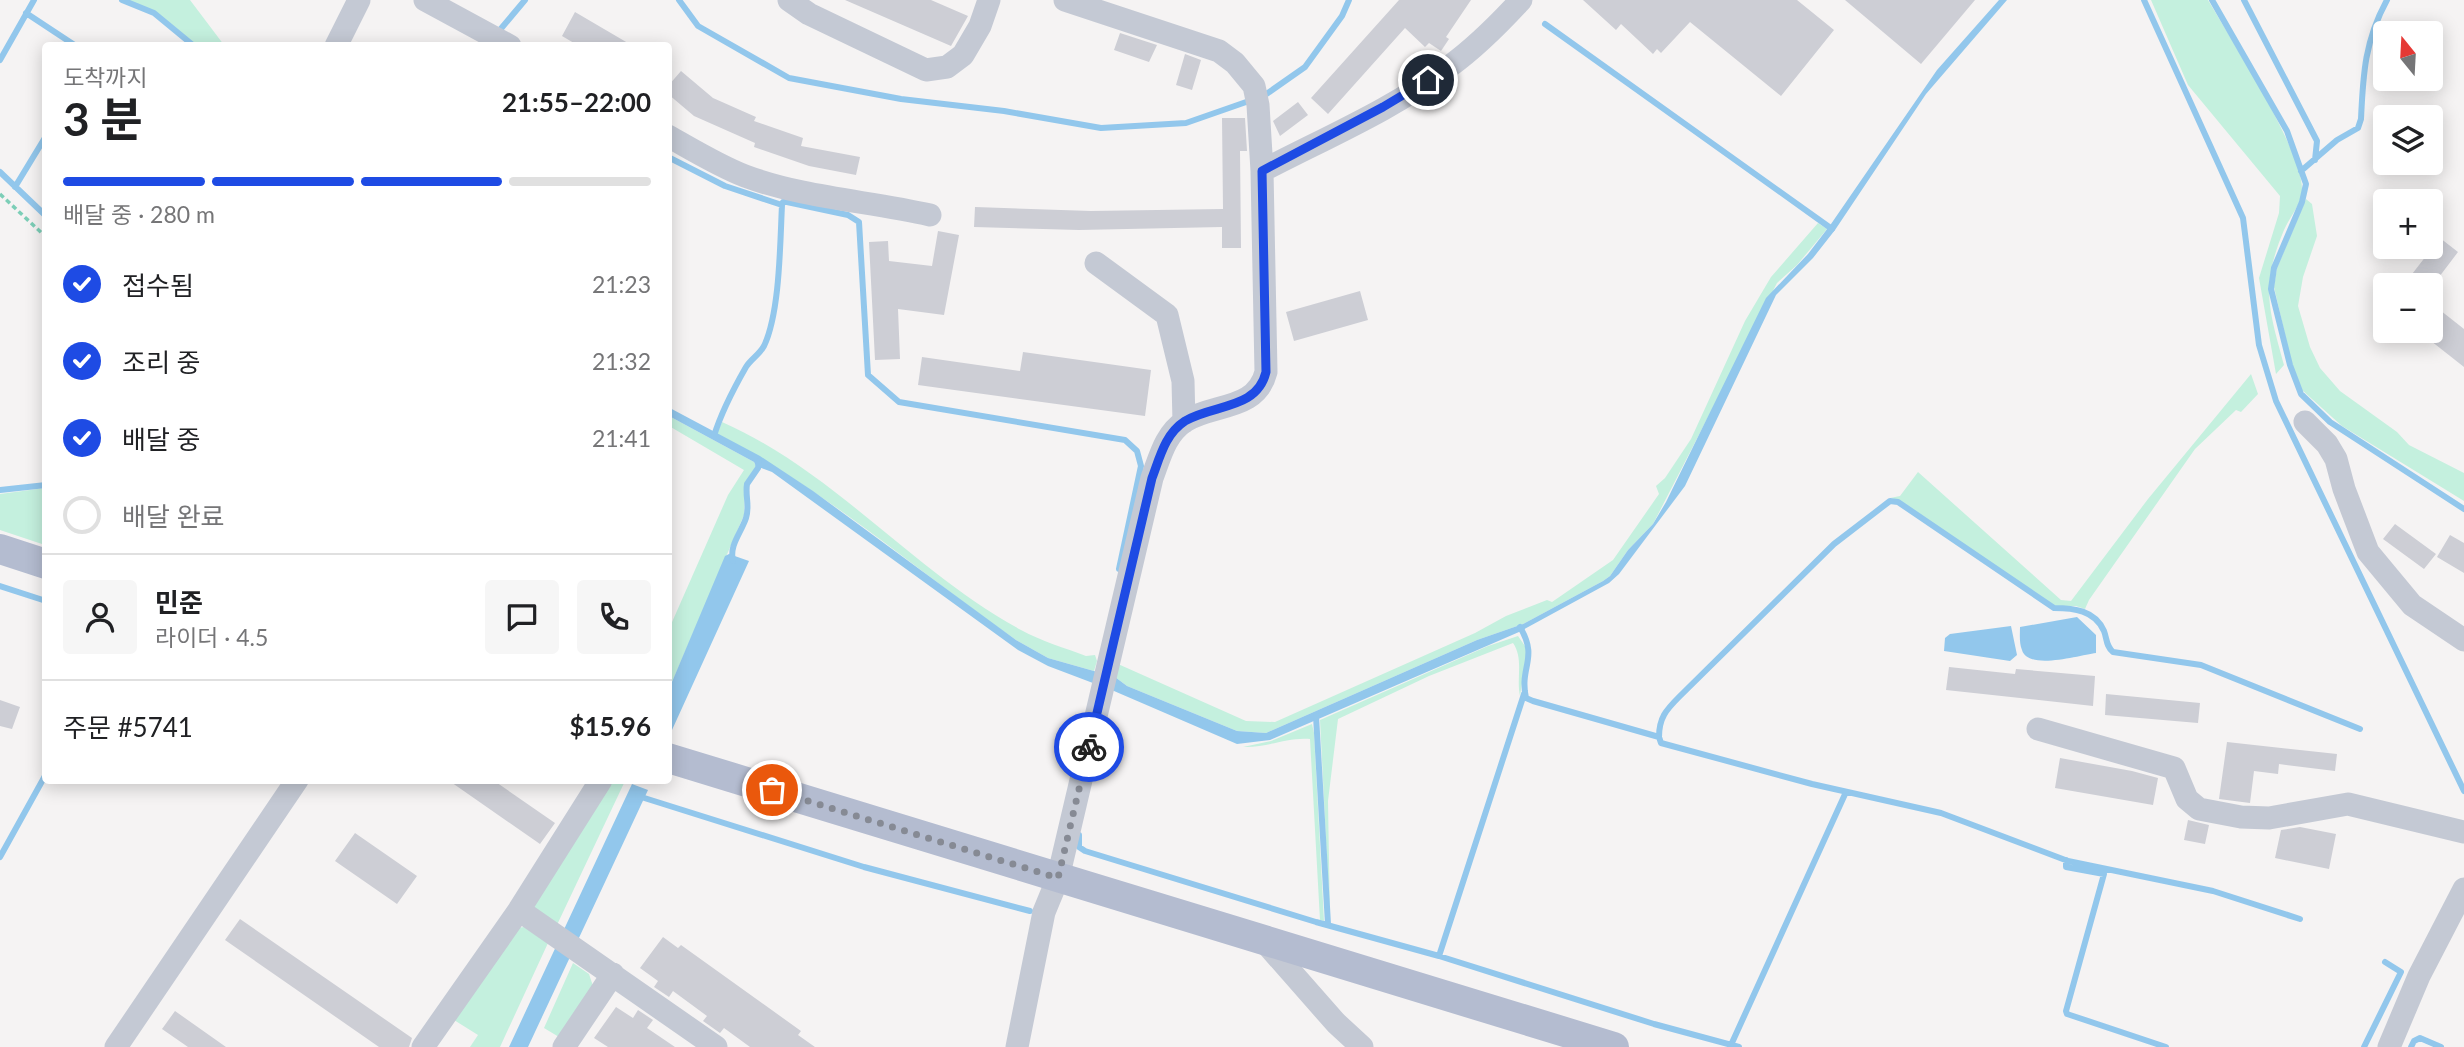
<!DOCTYPE html>
<html lang="ko">
<head>
<meta charset="utf-8">
<style>
  body { margin:0; font-family:Lato,"Noto Sans KR",sans-serif; background:#f6f6f6; color:#202124; height:100vh; display:flex; flex-direction:column; font-size:26px; white-space:nowrap }
  * { box-sizing:border-box; margin:0 }
  p { font-size:23px; color:#757577 }
  .icon { flex:none; width:38px; height:38px; fill:none; stroke:currentColor; stroke-width:2; stroke-linecap:round; stroke-linejoin:round }
  .map { position:relative; flex:1; overflow:hidden }
  .sheet { position:absolute; left:42px; top:42px; width:630px; height:742px; display:flex; flex-direction:column; background:#fff; border-radius:7px; box-shadow:0 4px 18px #0003 }
  .sheet>* { flex:none }
  .needle { width:46px; rotate:342deg }
  .buttons { position:absolute; left:2373px; top:21px; display:grid; gap:14px }
  .buttons a { display:grid; place-items:center; width:70px; height:70px; border-radius:7px; background:#fff; box-shadow:0 4px 18px #0003; font-size:35px }
  .pin { position:absolute; display:grid; place-items:center; width:60px; height:60px; color:#fff; margin:-30px; border:4px solid #fff; border-radius:50%; box-shadow:0 2px 7px #0007 }
  .courier { position:absolute; display:grid; place-items:center; width:70px; height:70px; margin:-35px; border:5px solid #1e4be4; border-radius:50%; background:#fff; color:#222; box-shadow:0 2px 9px #0007 }
  .overview em { font-style:normal; font-weight:700 }
  .overview div { display:flex; flex-direction:column-reverse }
  .overview { display:flex; align-items:center; justify-content:space-between; height:119px; padding:0 21px }
  h1 { font-size:46px; font-weight:700; line-height:52px }
  .bar { display:grid; grid-template-columns:repeat(4,1fr); gap:10px 7px; align-content:center; height:84px; padding:0 21px }
  .bar i { height:9px; border-radius:5px; background:#e0e0e0 }
  .bar .current { background:#1e4be4 }
  .bar p { grid-column:span 4 }
  .line { display:flex; align-items:center; gap:18px; padding:0 21px; border-top:2px solid #e0e0e0 }
  .line div { flex:1 }
  .round { display:grid; place-items:center; flex:none; width:74px; height:74px; border-radius:7px; background:#f6f6f6 }
  ol { padding:0 21px; list-style:none }
  li { display:flex; align-items:center; gap:21px; height:77px }
  li p { margin-inline-start:auto }
  li .icon { padding:7px; border-radius:50%; background:#1e4be4; color:#fff; stroke-width:4 }
  li:last-child { color:#757577 }
  li i { width:38px; height:38px; border:4px solid #e0e0e0; border-radius:50% }
  .map>svg:first-child { display:block }
  .green { fill:#c4f0de }
  .water { fill:#92c7ec }
  .lines { fill:none; stroke-linecap:round; stroke-linejoin:round }
  .stream { stroke:#92c7ec; stroke-width:6 }
  .building { fill:#cdced5 }
  .path { stroke:#7cceb7; stroke-width:3.5; stroke-dasharray:5 3.5; stroke-linecap:butt }
  .minor { stroke:#c4c9d4; stroke-width:23 }
  .major { stroke:#b4bcd0; stroke-width:30 }
  .done { stroke:#868a94; stroke-width:7; stroke-dasharray:0 12.6 }
  .route { stroke:#1e4be4; stroke-width:9 }
</style>
</head>
<body>
<div class="map">
<svg width="2464" height="1047" viewBox="0 0 2464 1047">
  <rect width="100%" height="100%" fill="#f5f3f3"/>
  <path class="green" d="M127 0H190L224 45H196L154 12Z
    M2151 0H2208C2230 38 2304 152 2302 191 2301 205 2289 218 2284 230 2260 287 2269 309 2284 365L2276 374 2259 278 2279 213 2280 196 2188 85Z
    M2306 199 2312 204 2317 236 2303 277 2298 306 2310 347 2320 368 2340 391 2397 432 2409 445 2464 473V501L2342 426 2302 390 2292 365 2274 287 2277 268Z
    M1818 223 1827 229 1797 265 1777 283 1653 524 1628 550 1610 576 1603 581 1523 624 1477 640 1266 733 1237 731 1127 686 1115 677 1118 664 1246 721 1275 722 1475 633 1506 616 1547 600 1552 602 1613 560 1659 494 1656 486 1665 478 1691 439 1745 321 1771 277Z
    M2251 374 2258 394 2241 412 2236 410 2195 449 2089 600 2085 609 2076 606H2055L1899 500 1890 498 1900 496 1918 472 2061 600 2071 601 2148 499Z
    M669 416 754 462 756 466 745 483 744 515 669 689V629L728 495 744 470 669 426Z
    M722 422C834 471 914 572 1021 630 1041 641 1065 648 1086 656L1095 655 1097 661 1094 671 1048 658 1016 640C917 571 825 489 717 434Z
    M45 488V545L0 530V494Z
    M1518 636 1527 649 1520 696C1516 678 1524 659 1513 643L1429 676 1338 719 1328 801 1330 920 1320 720 1488 646Z
    M1312 724 1314 733 1324 921 1320 920 1310 739C1287 737 1267 748 1243 747L1271 741Z
    M613 781H625L556 927 534 912 533 902Z
    M524 927 548 943 500 1047H470L478 1035 454 1020 517 928Z
    M573 963 589 974 593 986 559 1037 544 1028Z"/>
  <path class="water" d="M1999 0H2007L1926 94 1835 230 1813 258 1776 295 1685 486 1619 574 1609 583 1519 632 1270 740 1237 744 1114 691 1048 666 1018 650 772 472 756 466 754 462 669 416 668 407 760 456 813 491 1016 640 1048 658 1115 677 1127 686 1237 731 1266 733 1477 640 1523 624 1603 581 1610 576 1628 550 1653 524 1666 502 1766 298 1808 254 1831 224 1937 70Z
    M729 554 749 561 672 730 669 729V689L725 556Z
    M2077 617 2096 635V653C2080 655 2028 671 2022 650 2019 643 2020 634 2020 627Z
    M2011 626 2017 655 2010 661 1944 651 1945 638 1950 634Z
    M632 784 648 790 528 1047H509Z"/>
  <g class="lines">
    <path class="stream" d="M122 0 154 13 194 46
      M679 0 698 26 789 78 901 99 1004 111 1101 128 1186 123 1249 101
      M2144 0 2243 218 2259 345 2276 401 2464 791
      M2212 0 2287 131 2306 184 2302 202 2274 268 2271 289 2290 365 2301 394 2330 422 2464 509
      M2244 0 2317 141 2315 160
      M26 13 76 46
      M1545 24 1832 229
      M499 31 525 0
      M0 60 34 0
      M1265 95 1305 67 1342 16 1349 0
      M668 157 725 186 782 205 783 202H787L848 215 859 222 868 375 899 402 1125 440 1137 451 1141 466 1119 569
      M2301 171 2337 140 2358 128 2361 119C2363 74 2365 40 2387 0
      M0 172 46 216
      M15 187 46 136
      M714 436C721 413 734 388 746 367 751 359 759 355 764 346 780 312 780 244 782 205
      M0 490 46 485
      M733 561C729 545 741 533 746 518 750 506 745 496 747 484L758 468 759 461
      M0 586 46 601
      M1520 627C1539 659 1519 666 1526 698L1533 701 1659 737 1661 743 1812 784 1941 813 2068 861 2213 891 2300 919
      M1316 716 1328 924
      M1659 737C1659 718 1666 710 1679 697L1834 544 1890 501 1898 502 2054 608C2073 608 2095 610 2104 631 2107 639 2106 646 2113 652L2201 665 2360 729
      M638 796 864 867 1030 911
      M1079 835V847L1085 851 1316 922 1439 956 1654 1024 1739 1047
      M0 857 46 774
      M2066 860V867L2104 874 2066 1011 2067 1014 2166 1047
      M1439 956 1525 691
      M1731 1045 1846 792
      M2364 1047 2401 972 2385 962
      M2411 1047 2414 1041 2420 1038 2441 1047"/>
  </g>
  <path class="building" d="M845 0H931L968 16 951 46Z
    M1399 0H1471L1446 37 1449 39 1441 51 1429 43 1425 47 1405 28 1328 114 1311 98Z
    M1583 0H1797L1834 30 1781 96 1690 22 1661 53 1657 49 1653 54 1621 24 1616 30Z
    M1845 0H1975L1921 64Z
    M575 12 633 46H579L562 36Z
    M1120 33 1157 45 1149 62 1114 50Z
    M1185 54 1201 60 1192 90 1176 85Z
    M681 71 713 98 756 117 754 121 803 138 801 146 860 157 856 175 809 166 754 147 755 143 694 116 668 94V86Z
    M1298 102 1308 115 1280 136 1273 121Z
    M1222 118H1245L1247 151H1240L1241 248H1222V227L1079 230 974 227 975 207 1091 211 1223 209Z
    M938 231 959 235 944 315 898 309 900 359 875 360 869 242 888 241 889 261 932 266Z
    M2440 238 2458 252 2433 285H2419L2409 278Z
    M1360 291 1368 320 1294 341 1286 312Z
    M2431 303 2464 329V367L2431 341Z
    M1023 352 1151 370 1145 416 918 385 922 357 1020 371Z
    M2395 524 2436 554 2424 569 2383 539Z
    M2450 535 2464 543V573L2437 557Z
    M1949 667 2015 674 2016 669 2095 676 2093 706 1946 690Z
    M2106 694 2200 703 2198 723 2105 715Z
    M0 700 20 707 12 729 0 726Z
    M2227 742 2337 754 2335 771 2279 764 2278 774 2254 771 2250 803 2219 799Z
    M2060 758 2132 771 2158 778 2153 805 2055 788Z
    M448 780H493L555 823 540 844Z
    M2188 820 2209 825 2205 844 2184 840Z
    M2300 827 2336 834 2329 869 2275 858 2281 830Z
    M355 833 417 876 397 904 335 861Z
    M240 919 412 1038 409 1047H379L225 940Z
    M663 937 678 948 681 945 801 1031 798 1035 815 1047H750L724 1028 720 1033 703 1021 707 1016 673 991 669 997 654 987 658 981 640 968Z
    M616 1007 633 1018 638 1010 653 1020 647 1028 675 1047H608L594 1038Z
    M175 1011 226 1047H188L162 1029Z"/>
  <g class="lines">
    <path class="path" d="M0 194 46 237"/>
    <path class="minor" d="M425 0 510 46
      M789 0 809 14 926 70 947 67 963 55 980 26 989 0
      M336 46 359 0
      M668 136C693 150 719 166 745 176 804 198 869 201 930 215
      M1262 171C1325 138 1394 109 1450 66 1476 47 1499 24 1521 0
      M1096 263 1167 315 1183 381 1184 422
      M2305 422 2327 444 2336 459 2344 489 2368 552 2412 605 2464 640
      M2038 729 2174 768 2187 799 2199 809 2241 817 2269 818 2348 804 2464 832
      M519 910 716 1047
      M1263 940 1336 1023 1362 1047
      M116 1047 297 780
      M423 1047 519 910 601 780
      M564 1047 613 974
      M1017 1047 1044 912 1058 878 1152 478C1160 457 1165 434 1185 421 1214 403 1256 411 1266 372L1262 171 1258 105 1254 86 1235 63 1219 51 1065 0
      M2389 1047 2419 976 2464 889"/>
    <path class="major" d="M0 549 46 564
      M668 758 1614 1047"/>
  </g>
  <g class="lines">
    <path class="done" d="M772 790 1058 878 1089 747"/>
    <path class="route" d="M1089 747 1152 478C1160 457 1165 434 1185 421 1213 404 1257 410 1266 372L1262 171 1383 107 1428 80"/>
  </g>
</svg>
<div class="buttons">
<a><svg class="needle" viewBox="-14 -14 28 28"><path d="M0-13l5 13h-10z" fill="#e53935"/><path d="M0 13l5-13h-10z" fill="#757577"/></svg></a>
<a><svg class="icon" aria-label="layers" viewBox="0 0 24 24"><path d="M12 4l9 5-9 5-9-5zM3 14l9 5 9-5"/></svg></a>
<a>+</a>
<a>−</a>
</div>
<div class="pin" style="left:772px;top:790px;background:#ea580c"><svg class="icon" aria-label="bag" viewBox="0 0 24 24"><path d="M5 8h14l-1 12H6zM9 8a3 3 0 0 1 6 0"/></svg></div>
<div class="pin" style="left:1428px;top:80px;background:#1f2937"><svg class="icon" aria-label="home" viewBox="0 0 24 24"><path d="M3 11l9-7 9 7M6 9v11h12V9"/></svg></div>
<div class="courier" style="left:1089px;top:747px"><svg class="icon" aria-label="bike" viewBox="0 0 24 24"><circle cx="6" cy="16" r="4"/><circle cx="18" cy="16" r="4"/><path d="M6 16l4-8h5l3 8M10 8l3 8H6M13 5h3"/></svg></div>
<section class="sheet">
<div class="overview"><div><h1>3 분</h1><p>도착까지</p></div><em>21:55–22:00</em></div>
<div class="bar"><i class="current"></i><i class="current"></i><i class="current"></i><i></i><p>배달 중 · 280 m</p></div>
<ol>
<li><svg class="icon" aria-label="check" viewBox="0 0 24 24"><path d="M5 12l5 5 9-10"/></svg>접수됨<p>21:23</p></li>
<li><svg class="icon" aria-label="check" viewBox="0 0 24 24"><path d="M5 12l5 5 9-10"/></svg>조리 중<p>21:32</p></li>
<li><svg class="icon" aria-label="check" viewBox="0 0 24 24"><path d="M5 12l5 5 9-10"/></svg>배달 중<p>21:41</p></li>
<li><i></i>배달 완료</li>
</ol>
<div class="line" style="height:126px"><a class="round"><svg class="icon" aria-label="person" viewBox="0 0 24 24"><circle cx="12" cy="8" r="4"/><path d="M4 21q1-7 8-7t8 7"/></svg></a><div><b>민준</b><p>라이더 · 4.5</p></div><a class="round"><svg class="icon" aria-label="chat" viewBox="0 0 24 24"><path d="M4 5h16v11H9l-5 4z"/></svg></a><a class="round"><svg class="icon" aria-label="phone" viewBox="0 0 24 24"><path d="M5 4h4l2 5-3 2q2 4 5 5l2-3 5 2v4C11 20 4 13 5 4z"/></svg></a></div>
<div class="line" style="height:91px"><div>주문 #5741</div><b>$15.96</b></div>
</section>
</div>
</body>
</html>
